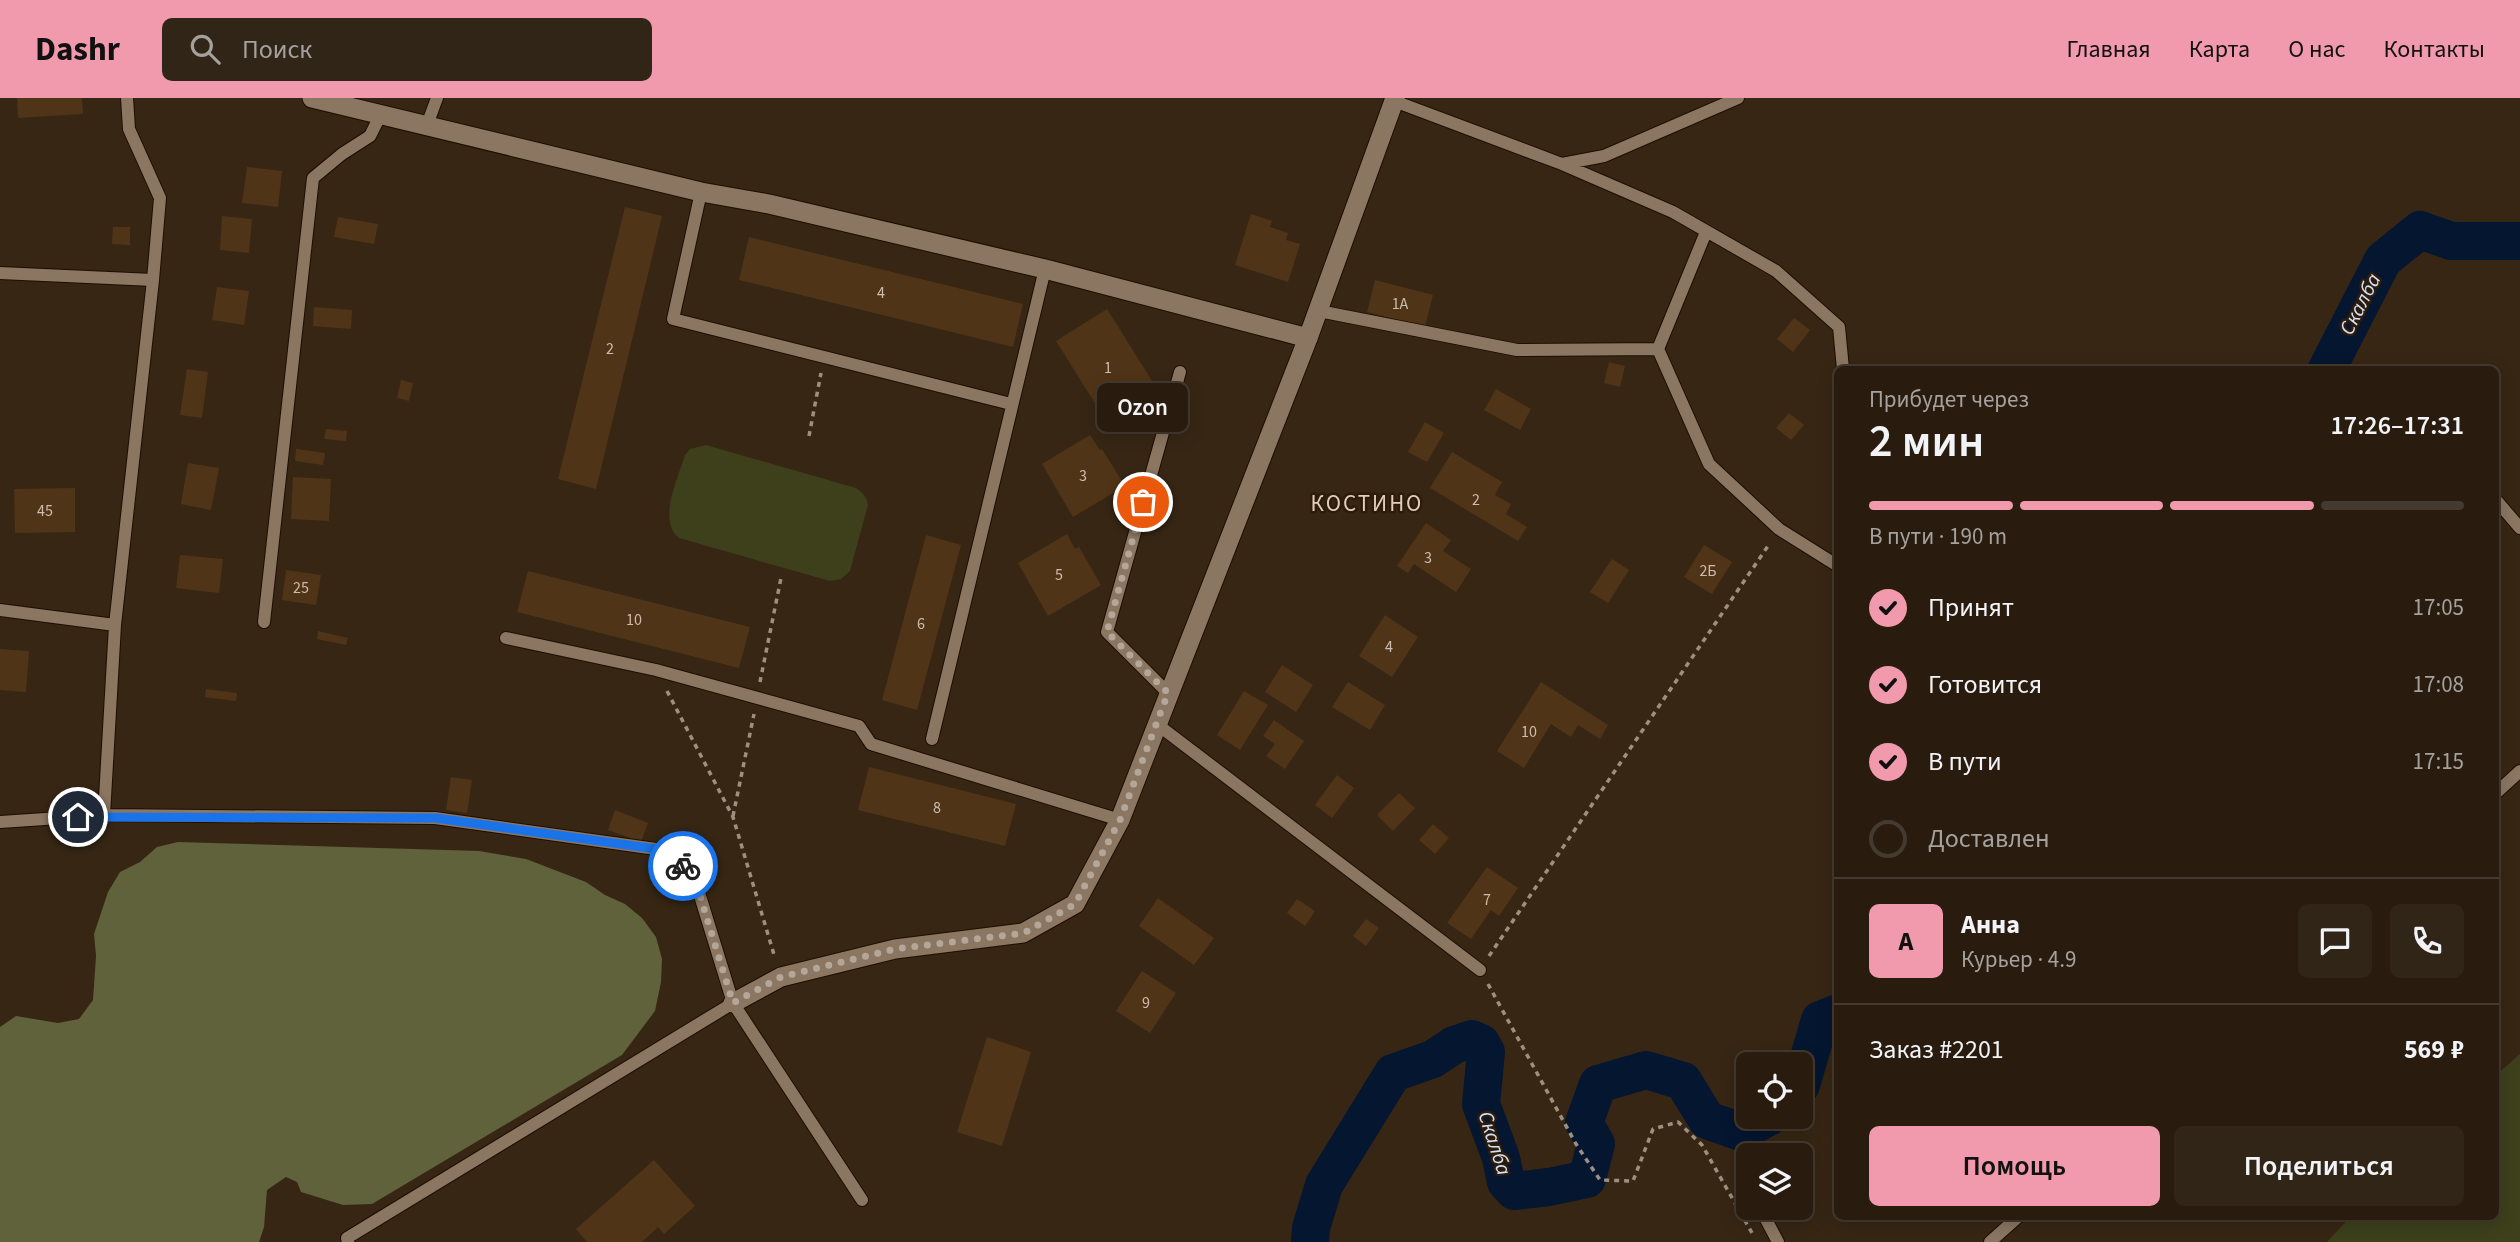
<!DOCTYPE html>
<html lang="ru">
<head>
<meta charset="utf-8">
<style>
  body { margin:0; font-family:"Source Sans 3",sans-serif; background:#312518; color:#f1f3f6; height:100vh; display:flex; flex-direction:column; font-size:26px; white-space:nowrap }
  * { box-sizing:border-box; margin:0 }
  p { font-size:23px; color:#a5a19e }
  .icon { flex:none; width:38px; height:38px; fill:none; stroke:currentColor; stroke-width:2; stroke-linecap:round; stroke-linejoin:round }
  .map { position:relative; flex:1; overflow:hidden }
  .details { position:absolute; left:1834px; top:268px; width:665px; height:854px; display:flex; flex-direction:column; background:#291c0f; border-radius:10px; box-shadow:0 4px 18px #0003,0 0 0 2px #453a2f }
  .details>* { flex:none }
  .tools { position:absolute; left:1736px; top:954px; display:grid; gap:14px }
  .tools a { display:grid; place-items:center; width:77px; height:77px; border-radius:10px; background:#291c0f; box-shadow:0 4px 18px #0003,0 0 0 2px #453a2f; font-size:35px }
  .pin { position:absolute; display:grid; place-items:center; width:60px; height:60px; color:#fff; margin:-30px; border:4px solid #fff; border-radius:50%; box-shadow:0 2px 7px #0007 }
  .courier { position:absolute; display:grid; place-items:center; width:70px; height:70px; margin:-35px; border:5px solid #1a73e8; border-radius:50%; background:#fff; color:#222; box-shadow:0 2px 9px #0007 }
  .bubble { position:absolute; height:49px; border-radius:10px; background:#291c0f; box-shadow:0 4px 18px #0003,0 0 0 2px #453a2f; font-size:23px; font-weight:600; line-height:49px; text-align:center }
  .head em { font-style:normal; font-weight:600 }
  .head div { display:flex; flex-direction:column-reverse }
  .head { display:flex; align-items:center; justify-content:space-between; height:119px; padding:0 35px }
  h1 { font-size:46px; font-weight:600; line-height:52px }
  .bar { display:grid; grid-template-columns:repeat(4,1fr); gap:10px 7px; align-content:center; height:84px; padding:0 35px }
  .bar i { height:9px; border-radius:5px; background:#453a2f }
  .bar .current { background:#f29aad }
  .bar p { grid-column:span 4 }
  .line { display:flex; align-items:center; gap:18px; padding:0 35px; border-top:2px solid #453a2f }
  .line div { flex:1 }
  .round { display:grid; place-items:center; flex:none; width:74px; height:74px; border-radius:10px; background:#312518 }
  ol { padding:0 35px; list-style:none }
  li { display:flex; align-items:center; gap:21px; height:77px }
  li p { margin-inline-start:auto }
  li .icon { padding:7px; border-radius:50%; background:#f29aad; color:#111; stroke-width:4 }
  li:last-child { color:#a5a19e }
  li i { width:38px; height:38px; border:4px solid #453a2f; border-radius:50% }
  .button { display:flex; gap:14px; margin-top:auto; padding:14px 35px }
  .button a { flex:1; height:80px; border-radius:10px; background:#f29aad; color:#111; font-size:28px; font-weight:600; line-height:80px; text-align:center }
  .button a+a { background:#312518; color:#f1f3f6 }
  header { display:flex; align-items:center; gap:42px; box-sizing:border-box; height:98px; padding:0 35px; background:#f29aad; color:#111 }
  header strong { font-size:33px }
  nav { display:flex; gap:38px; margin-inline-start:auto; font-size:24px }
  .search { width:490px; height:63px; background:#312518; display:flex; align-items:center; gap:18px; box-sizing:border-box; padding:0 24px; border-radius:10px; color:#a5a19e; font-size:26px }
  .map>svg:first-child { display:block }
  .green { fill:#3d401b }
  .forest { fill:#5f623b }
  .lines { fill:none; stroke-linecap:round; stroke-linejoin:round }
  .river { stroke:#051631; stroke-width:38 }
  .building { fill:#503417 }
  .service-casing { stroke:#1e0e01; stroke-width:14 }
  .minor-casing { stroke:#1e0e01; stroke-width:21 }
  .tertiary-casing { stroke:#1e0e01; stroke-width:21 }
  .path { stroke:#9e9081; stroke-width:3.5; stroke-dasharray:5 5; stroke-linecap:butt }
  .service { stroke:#8b7662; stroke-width:12 }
  .minor { stroke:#8b7662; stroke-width:19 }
  .tertiary { stroke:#8b7662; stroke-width:19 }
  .done { stroke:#b4a699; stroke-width:7; stroke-dasharray:0 12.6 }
  .route { stroke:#1a73e8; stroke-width:9 }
  .labels { text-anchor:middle; stroke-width:5; stroke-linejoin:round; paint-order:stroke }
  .number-label { font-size:16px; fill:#cdbdae }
  .water-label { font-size:21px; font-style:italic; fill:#d3e2f9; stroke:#2d1c0b }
  .quarter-label { font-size:23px; letter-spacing:2px; fill:#e4cdb8; stroke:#2d1c0b }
</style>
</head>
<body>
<header>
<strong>Dashr</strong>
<div class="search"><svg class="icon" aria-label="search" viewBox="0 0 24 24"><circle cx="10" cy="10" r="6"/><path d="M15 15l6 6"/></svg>Поиск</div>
<nav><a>Главная</a><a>Карта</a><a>О нас</a><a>Контакты</a></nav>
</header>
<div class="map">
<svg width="2520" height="1144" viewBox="0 0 2520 1144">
  <rect width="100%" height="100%" fill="#372614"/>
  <path class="green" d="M706 347 856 390C863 395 867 399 868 407L850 473 841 481 830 483 679 440C657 422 678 381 685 357L690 351Z
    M2520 956V1144H2327L2351 1118H2496V977Z"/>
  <path class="forest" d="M178 744 479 753 526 761 586 784 605 797 625 806 642 820 656 839 662 861 661 884 655 913 622 957 372 1106 343 1107 301 1094 297 1084 286 1079 267 1092 264 1129 259 1144H0V929L16 918 58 925 79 921 93 902 96 858 94 836 108 794 120 774 140 764 157 749Z"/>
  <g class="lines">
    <path class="river" d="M2327 271 2383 162 2420 132 2451 143H2520
      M1801 987 1820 922 1838 915
      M1310 1144 1311 1130 1324 1087 1393 975 1433 961 1454 947 1472 941 1481 945 1486 954 1481 1006 1501 1060 1506 1084 1514 1093 1549 1089 1587 1081 1596 1046 1584 1025 1598 986 1646 972 1683 983 1707 1022 1741 1034 1770 1018"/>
  </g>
  <path class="building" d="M17 0H82L83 16 18 20Z
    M247 69 282 73 278 109 242 105Z
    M625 109 662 118 596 391 558 381Z
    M1251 116 1272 123 1270 129 1288 135 1286 142 1300 146 1288 184 1235 167Z
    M222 118 252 121 249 155 220 152Z
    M338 119 378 126 374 146 334 139Z
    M113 129H130V147L112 146Z
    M749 139 1023 206 1013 249 739 182Z
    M1375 182 1433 197 1425 229 1367 214Z
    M217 189 249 193 244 227 212 222Z
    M314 209 352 212 351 231 313 228Z
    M1107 211 1159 294 1108 326 1056 243Z
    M1794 220 1810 232 1793 254 1777 241Z
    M1609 264 1625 268 1620 289 1604 285Z
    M187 271 208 274 202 320 180 317Z
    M401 282 413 285 409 303 397 300Z
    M1496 291 1531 311 1520 332 1484 312Z
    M1789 315 1804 327 1791 342 1776 330Z
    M1425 324 1444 335 1427 364 1408 354Z
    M326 331 347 333 346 343 324 341Z
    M1090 337 1100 352 1102 351 1125 388 1073 419 1042 366Z
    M296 351 325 355 323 367 295 363Z
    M1452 354 1502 384 1495 397 1511 406 1506 416 1527 429 1518 443 1430 390Z
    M188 365 219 370 211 412 181 406Z
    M293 379 331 381 329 423 291 421Z
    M75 390V434L15 435 14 391Z
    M1426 425 1451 442 1443 453 1471 471 1456 494 1414 466 1408 475 1397 468Z
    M1067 436 1075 451 1079 449 1101 487 1048 518 1018 465Z
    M926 437 961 447 917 612 882 602Z
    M1704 447 1732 464 1712 496 1684 479Z
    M180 457 223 461 219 495 176 490Z
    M1612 461 1629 472 1608 505 1590 494Z
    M286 472 321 477 316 507 282 502Z
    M528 473 750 529 739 570 517 514Z
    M1385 517 1418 539 1392 579 1359 558Z
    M318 533 348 540 346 547 317 541Z
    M0 551 29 553 26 594 0 592Z
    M1282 567 1313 587 1296 614 1265 594Z
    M1348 584 1385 607 1370 632 1332 609Z
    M1541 584 1608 627 1600 641 1578 627 1571 639 1551 626 1524 670 1497 653Z
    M206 591 237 595 236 603 205 599Z
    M1244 593 1268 607 1240 652 1217 637Z
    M1274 622 1304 643 1285 671 1266 658 1275 646 1263 638Z
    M869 669 1016 706 1005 748 858 712Z
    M1337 677 1354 690 1332 720 1315 707Z
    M451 679 472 682 467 715 446 712Z
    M1399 695 1415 710 1393 733 1377 717Z
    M615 712 648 725 641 744 608 732Z
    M1433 726 1449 740 1435 756 1419 742Z
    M1487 769 1518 790 1499 818 1491 812 1471 841 1447 825Z
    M1158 800 1214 840 1194 867 1139 828Z
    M1297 801 1315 813 1305 828 1287 815Z
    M1366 821 1379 830 1366 848 1353 838Z
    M1142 873 1176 895 1150 935 1116 913Z
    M987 939 1031 954 1002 1048 957 1034Z
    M654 1062 695 1108 664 1136 658 1129 642 1144H587L576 1131Z"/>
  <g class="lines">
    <g class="service-casing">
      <path id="service" d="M1394 3 1562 66 1673 114 1776 173 1839 229 1843 271
        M427 27 437 0
        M1562 66 1604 58 1738 0
        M701 94 673 221 1011 306
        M0 175 153 182
        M1319 213 1517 252 1658 251 1709 366 1779 431 1838 468
        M1658 251 1706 134
        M2496 402 2520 430
        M0 512 115 527
        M264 524 313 80 342 56 370 38 381 16
        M506 540 656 572 859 628 871 646 1120 722
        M1168 595 1107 534 1180 274
        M1158 627 1480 872
        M932 641 1045 171
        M2496 695 2520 673
        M104 717 115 527 153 182 160 100 129 31 127 0
        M0 724 104 717 435 720 656 751 693 775 733 905 862 1102
        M1760 1110 1778 1144
        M348 1144 347 1140 733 905
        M1990 1144 2019 1118"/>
    </g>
    <g class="minor-casing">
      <path id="minor" d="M733 905 781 879 895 851 1023 835 1075 806 1120 722 1308 240"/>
    </g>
    <g class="tertiary-casing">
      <path id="tertiary" d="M312 0 701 94 769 106 1045 171 1308 240 1395 0"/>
    </g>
    <path class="path" d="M809 338 821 275
      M760 584 781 480
      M667 593 733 719 775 860
      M733 718 754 616
      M1489 858 1770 445
      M1488 886 1576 1046 1600 1082 1633 1083 1653 1031 1678 1024 1702 1047 1752 1135"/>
    <use href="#service" class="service"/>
    <use href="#minor" class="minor"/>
    <use href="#tertiary" class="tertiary"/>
  </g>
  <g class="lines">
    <path class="done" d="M683 768 693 775 733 905 781 879 895 851 1024 835 1075 806 1120 722 1168 595 1107 534 1143 404"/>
    <path class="route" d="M78 719 435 720 656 751 683 768"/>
  </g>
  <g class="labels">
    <g class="number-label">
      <text x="881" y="200">4</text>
      <text x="1400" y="211">1А</text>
      <text x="610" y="256">2</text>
      <text x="1108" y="275">1</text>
      <text x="1083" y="383">3</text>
      <text x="1476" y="407">2</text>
      <text x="45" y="418">45</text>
      <text x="1428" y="465">3</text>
      <text x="1708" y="478">2Б</text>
      <text x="1059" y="482">5</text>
      <text x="301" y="495">25</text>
      <text x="634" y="527">10</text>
      <text x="921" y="531">6</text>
      <text x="1389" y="554">4</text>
      <text x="1529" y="639">10</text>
      <text x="937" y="715">8</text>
      <text x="1487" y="807">7</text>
      <text x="1146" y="910">9</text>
    </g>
    <g class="water-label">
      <text transform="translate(2360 206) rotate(-63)" y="7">Скалба</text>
      <text transform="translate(1495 1045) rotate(72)" y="7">Скалба</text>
    </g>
    <g class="quarter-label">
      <text x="1367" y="413">КОСТИНО</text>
    </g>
  </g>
</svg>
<div class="tools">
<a><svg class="icon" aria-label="locate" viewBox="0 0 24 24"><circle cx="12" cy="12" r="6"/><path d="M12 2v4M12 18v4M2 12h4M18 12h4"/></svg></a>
<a><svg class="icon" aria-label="layers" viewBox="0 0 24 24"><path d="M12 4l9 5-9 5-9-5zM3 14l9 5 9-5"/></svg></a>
</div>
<div class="pin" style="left:1143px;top:404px;background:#ea580c"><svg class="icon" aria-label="bag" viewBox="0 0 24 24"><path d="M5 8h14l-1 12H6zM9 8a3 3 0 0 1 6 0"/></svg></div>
<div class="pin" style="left:78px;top:719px;background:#1f2937"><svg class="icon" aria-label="home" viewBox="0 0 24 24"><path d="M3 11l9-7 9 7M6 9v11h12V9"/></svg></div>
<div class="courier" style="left:683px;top:768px"><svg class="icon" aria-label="bike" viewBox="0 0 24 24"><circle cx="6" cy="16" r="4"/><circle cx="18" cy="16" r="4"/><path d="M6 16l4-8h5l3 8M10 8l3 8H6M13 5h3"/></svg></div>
<div class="bubble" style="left:1097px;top:285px;width:91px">Ozon</div>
<section class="details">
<div class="head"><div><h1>2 мин</h1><p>Прибудет через</p></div><em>17:26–17:31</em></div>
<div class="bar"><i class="current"></i><i class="current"></i><i class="current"></i><i></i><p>В пути · 190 m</p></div>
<ol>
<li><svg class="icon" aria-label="check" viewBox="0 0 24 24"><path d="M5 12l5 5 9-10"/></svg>Принят<p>17:05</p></li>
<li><svg class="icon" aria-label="check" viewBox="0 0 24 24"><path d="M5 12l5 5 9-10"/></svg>Готовится<p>17:08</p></li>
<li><svg class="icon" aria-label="check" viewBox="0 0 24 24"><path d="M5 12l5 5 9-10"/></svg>В пути<p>17:15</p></li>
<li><i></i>Доставлен</li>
</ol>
<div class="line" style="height:126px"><b class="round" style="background:#f29aad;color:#111">А</b><div><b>Анна</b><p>Курьер · 4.9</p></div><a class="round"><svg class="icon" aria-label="chat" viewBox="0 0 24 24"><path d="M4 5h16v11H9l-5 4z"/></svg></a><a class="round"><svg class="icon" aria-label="phone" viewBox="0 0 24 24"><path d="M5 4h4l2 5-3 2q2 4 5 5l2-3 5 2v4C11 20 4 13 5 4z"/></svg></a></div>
<div class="line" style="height:91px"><div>Заказ #2201</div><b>569 ₽</b></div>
<div class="button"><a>Помощь</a><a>Поделиться</a></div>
</section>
</div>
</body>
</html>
